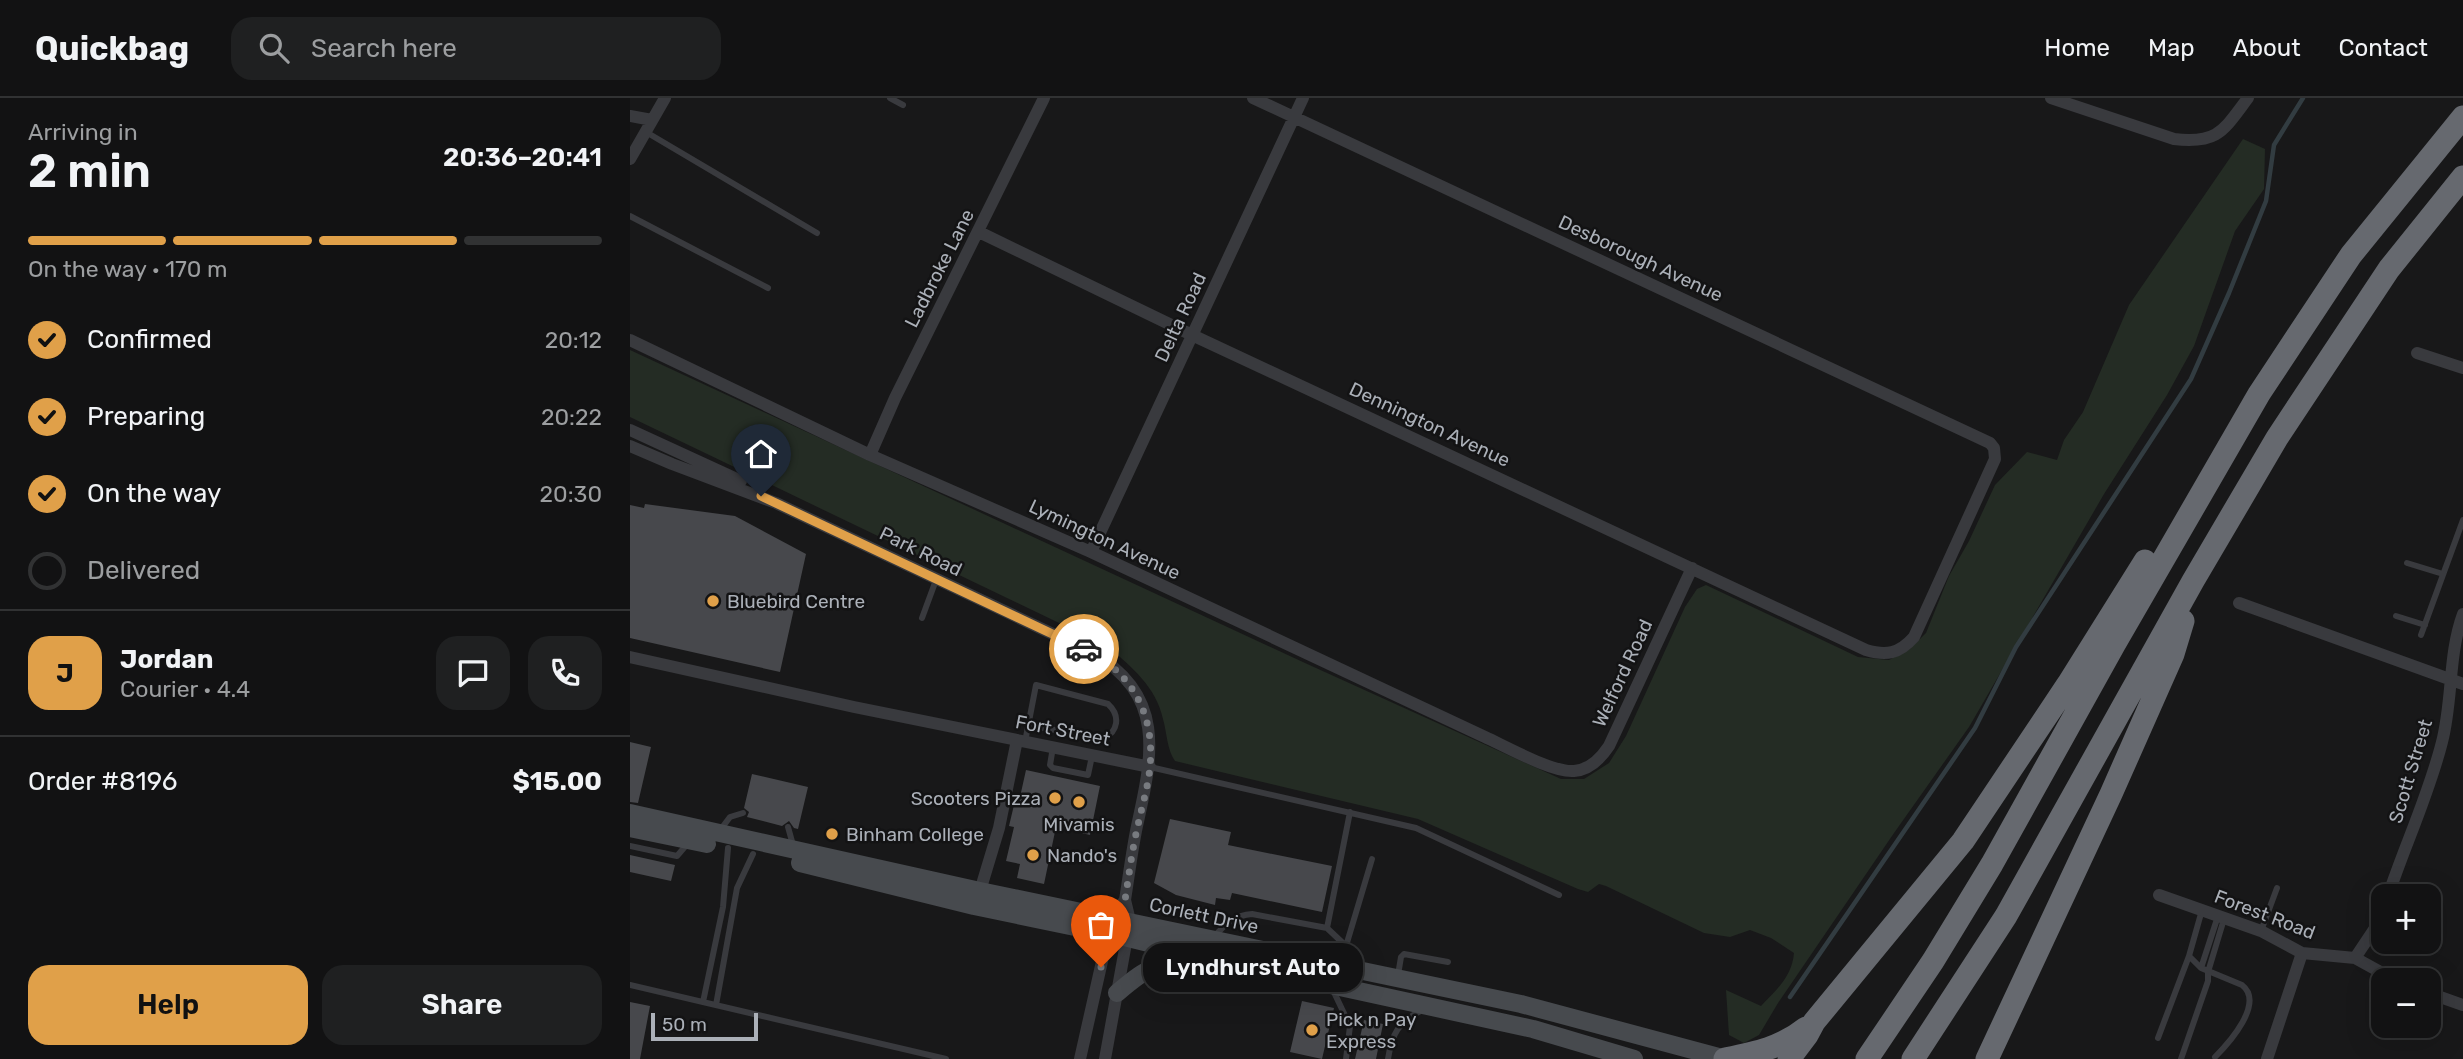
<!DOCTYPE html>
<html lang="en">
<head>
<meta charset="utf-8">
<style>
  body { margin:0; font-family:Rubik,sans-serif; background:#1f2021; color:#f1f3f6; height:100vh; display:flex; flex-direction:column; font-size:26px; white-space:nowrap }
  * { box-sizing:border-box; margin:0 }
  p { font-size:23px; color:#9c9ea0 }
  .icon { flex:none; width:38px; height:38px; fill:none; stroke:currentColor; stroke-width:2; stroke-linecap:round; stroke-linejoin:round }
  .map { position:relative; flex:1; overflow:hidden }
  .side { display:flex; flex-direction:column; background:#121213; width:630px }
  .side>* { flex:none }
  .controls { position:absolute; left:1741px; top:786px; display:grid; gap:14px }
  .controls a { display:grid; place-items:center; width:70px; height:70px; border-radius:14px; background:#121213; box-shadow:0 7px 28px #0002,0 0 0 2px #313233; font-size:35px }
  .scale { position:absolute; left:21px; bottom:18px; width:107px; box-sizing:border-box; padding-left:7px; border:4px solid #abb0b8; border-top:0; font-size:19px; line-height:24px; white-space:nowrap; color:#abb0b8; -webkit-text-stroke:5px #131314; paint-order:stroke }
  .pin { position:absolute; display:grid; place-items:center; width:60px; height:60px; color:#fff; margin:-72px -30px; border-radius:50% 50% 50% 0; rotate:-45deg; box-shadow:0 0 7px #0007 }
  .pin .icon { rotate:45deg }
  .courier { position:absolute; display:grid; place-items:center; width:70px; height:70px; margin:-35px; border:5px solid #e0a049; border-radius:50%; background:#fff; color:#222; box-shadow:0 2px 9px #0007 }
  .bubble { position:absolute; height:49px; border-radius:21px; background:#121213; box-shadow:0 7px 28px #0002,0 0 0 2px #313233; font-size:23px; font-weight:600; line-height:49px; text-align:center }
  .overview em { font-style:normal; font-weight:600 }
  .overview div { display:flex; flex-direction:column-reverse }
  .overview { display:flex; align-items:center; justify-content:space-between; height:119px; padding:0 28px }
  h1 { font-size:46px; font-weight:600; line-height:52px }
  .bar { display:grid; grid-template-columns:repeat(4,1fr); gap:10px 7px; align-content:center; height:84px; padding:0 28px }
  .bar i { height:9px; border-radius:5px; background:#313233 }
  .bar .current { background:#e0a049 }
  .bar p { grid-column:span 4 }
  .line { display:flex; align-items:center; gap:18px; padding:0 28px; border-top:2px solid #313233 }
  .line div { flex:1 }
  .round { display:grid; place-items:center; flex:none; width:74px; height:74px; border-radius:21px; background:#1f2021 }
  ol { padding:0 28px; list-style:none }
  li { display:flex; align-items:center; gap:21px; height:77px }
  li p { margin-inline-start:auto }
  li .icon { padding:7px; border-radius:50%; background:#e0a049; color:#111; stroke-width:4 }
  li:last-child { color:#9c9ea0 }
  li i { width:38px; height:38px; border:4px solid #313233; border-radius:50% }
  .cta { display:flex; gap:14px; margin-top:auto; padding:14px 28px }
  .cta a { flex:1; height:80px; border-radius:21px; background:#e0a049; color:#111; font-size:28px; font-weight:600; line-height:80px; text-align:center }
  .cta a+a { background:#1f2021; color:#f1f3f6 }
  header { display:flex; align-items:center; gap:42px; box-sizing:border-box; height:98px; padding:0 35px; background:#121213; border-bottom:2px solid #313233 }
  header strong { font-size:33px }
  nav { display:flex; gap:38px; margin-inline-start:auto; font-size:24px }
  .search { width:490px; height:63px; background:#1f2021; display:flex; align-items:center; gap:18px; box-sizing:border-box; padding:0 24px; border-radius:21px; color:#9c9ea0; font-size:26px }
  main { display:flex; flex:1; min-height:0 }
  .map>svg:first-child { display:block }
  .green { fill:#242c24 }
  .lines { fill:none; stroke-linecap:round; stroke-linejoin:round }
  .stream { stroke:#323c41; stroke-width:4.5 }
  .building { fill:#47484c }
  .lane { stroke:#393a3e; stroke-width:6 }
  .street { stroke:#393a3e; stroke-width:12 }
  .secondary { stroke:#474a4e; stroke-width:18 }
  .highway { stroke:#66696f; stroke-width:23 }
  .done { stroke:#787b80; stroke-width:7; stroke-dasharray:0 12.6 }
  .route { stroke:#e0a049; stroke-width:9 }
  .poi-dot { fill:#e0a049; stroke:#131314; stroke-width:2.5 }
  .labels { text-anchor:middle; stroke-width:5; stroke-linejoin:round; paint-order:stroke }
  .street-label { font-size:19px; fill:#abb0b8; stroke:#131314 }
  .poi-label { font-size:19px; fill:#abb0b8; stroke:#131314; text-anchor:start }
</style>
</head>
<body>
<header>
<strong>Quickbag</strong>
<div class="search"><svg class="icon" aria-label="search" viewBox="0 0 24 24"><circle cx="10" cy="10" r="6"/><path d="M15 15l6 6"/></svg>Search here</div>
<nav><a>Home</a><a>Map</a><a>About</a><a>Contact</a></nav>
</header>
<main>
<section class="side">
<div class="overview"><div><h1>2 min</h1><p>Arriving in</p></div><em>20:36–20:41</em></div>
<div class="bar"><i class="current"></i><i class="current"></i><i class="current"></i><i></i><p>On the way · 170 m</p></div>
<ol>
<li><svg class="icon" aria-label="check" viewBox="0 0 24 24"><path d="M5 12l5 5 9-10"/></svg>Confirmed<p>20:12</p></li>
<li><svg class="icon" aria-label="check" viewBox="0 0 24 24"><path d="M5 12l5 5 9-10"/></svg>Preparing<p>20:22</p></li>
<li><svg class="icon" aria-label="check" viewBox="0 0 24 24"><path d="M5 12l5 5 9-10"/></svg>On the way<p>20:30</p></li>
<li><i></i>Delivered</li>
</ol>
<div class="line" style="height:126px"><b class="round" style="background:#e0a049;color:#111">J</b><div><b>Jordan</b><p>Courier · 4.4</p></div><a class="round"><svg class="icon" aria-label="chat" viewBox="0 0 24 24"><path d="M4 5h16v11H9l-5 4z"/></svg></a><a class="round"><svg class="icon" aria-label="phone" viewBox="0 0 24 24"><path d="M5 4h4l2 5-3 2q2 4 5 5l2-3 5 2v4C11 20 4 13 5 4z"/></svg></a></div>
<div class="line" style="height:91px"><div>Order #8196</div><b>$15.00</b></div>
<div class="cta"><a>Help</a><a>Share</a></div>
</section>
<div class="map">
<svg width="1833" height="961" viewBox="0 0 1833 961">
  <rect width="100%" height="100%" fill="#181819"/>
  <path class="green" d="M1613 41 1635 51 1634 91 1605 133 1564 248 1537 297 1474 396 1339 629 1264 735 1148 905 1129 937 1114 945 1099 937 1096 892 1131 908C1146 892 1162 879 1164 855L1141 840 1120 832 1100 839 1074 835 976 788 969 786 958 794 948 791 788 721 545 663C537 652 537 635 533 621 526 589 502 569 477 548L0 319V252L675 565 931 681H954L979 665 996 638 1055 509 1067 491 1076 487 1228 559 1259 562 1280 551 1296 535 1319 478 1339 443 1365 387 1397 354 1427 362 1434 342 1453 314 1499 207Z"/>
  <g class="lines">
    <path class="stream" d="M1160 899 1345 630 1386 549 1561 281 1599 195 1636 103 1644 47 1673 0"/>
  </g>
  <path class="building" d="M15 406 105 418 176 456 150 574 0 540V407L14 410Z
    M0 644 21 649 8 705 0 704Z
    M396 672 470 688 460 737 426 729 414 786 387 780 390 766 376 763 384 729 379 728 384 707 388 708Z
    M122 676 178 689 168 731 164 730 159 723 152 728 117 719 119 714 114 710Z
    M540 721 601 734 598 747 702 768 692 814 602 795 600 802 586 800 585 807 546 797 524 785Z
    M0 757 45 767 41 783 0 774Z
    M672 903 704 910 692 961 660 954Z
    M0 904 20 908 10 961H0Z
    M734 922 753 926 746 961H725Z"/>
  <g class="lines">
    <path class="lane" d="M260 0 273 7
      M16 34 187 135
      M0 118 138 190
      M1777 465 1813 476
      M1766 518 1795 527
      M292 520 306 482
      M1791 537 1833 422
      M395 644 406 587 478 606C491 618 488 634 473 641L398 627
      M423 649 420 667 423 670 458 677 462 658
      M520 669 786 730 929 797
      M158 729 163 747
      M91 731 100 719 113 715
      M0 748 47 758 59 744
      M1572 812 1559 858 1571 870 1612 887C1635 905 1599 945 1585 959
      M697 830 720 714
      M1631 833 1647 790
      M584 839C595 826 605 817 622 816L697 830 716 848 720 867
      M716 848 742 761
      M1571 870 1588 818
      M768 877 771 859 774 856 818 864
      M0 887 316 961
      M702 890 720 928 716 961
      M73 904 93 809 98 750
      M86 907 107 790 123 756
      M1528 940 1559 858
      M758 961C762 935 768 925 792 912
      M1551 961 1578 883V874L1594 821"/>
    <path class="street" d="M1421 0 1544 41C1588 46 1593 33 1618 0
      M0 18 22 22
      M0 61 35 0
      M349 134 562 237 1236 552C1256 558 1269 556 1284 539L1365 361 1364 350 1360 345 623 0
      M0 242 240 357 461 454 855 639C875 648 923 675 944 673 960 672 971 660 979 648L1062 470
      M1787 255 1833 270
      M0 332 111 383
      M0 348 42 366 146 405 461 554C536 596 523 656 507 728 502 752 499 777 495 802L500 823 475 961
      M240 357 265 300 414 0
      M461 454 673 0
      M1609 505 1833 586
      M0 559 224 609 520 669
      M350 793 369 730 387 642
      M1529 797 1631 833 1672 855 1725 860 1765 882
      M1758 798C1775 747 1799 696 1812 644 1823 602 1818 557 1833 516
      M1725 860 1749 824 1754 812
      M1799 895 1833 907
      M450 961 482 819 495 802
      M1637 961 1672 855"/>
    <path class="secondary" d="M0 715 350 793 891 906 1096 961
      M0 730 77 746
      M170 765 344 808 498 840 600 865 903 931 1004 961
      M487 895C523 865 525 866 572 865"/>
    <path class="highway" d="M1095 961C1125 955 1151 950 1176 930
      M1159 961 1177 937 1184 924 1333 743 1438 586 1515 463
      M1237 961 1303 863 1362 766 1484 547 1629 296 1721 157 1833 19
      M1283 961 1376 818 1563 483 1647 340 1759 171 1833 79
      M1357 961 1481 696 1543 556 1553 523"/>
  </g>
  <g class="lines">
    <path class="done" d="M454 551C502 573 525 617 520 669 518 689 512 708 508 727 502 752 499 777 495 802L482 819 471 869"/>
    <path class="route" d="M131 398 454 551"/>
  </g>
  <g class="poi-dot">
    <circle cx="83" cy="503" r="7"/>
    <circle cx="425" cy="700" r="7"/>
    <circle cx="449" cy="704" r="7"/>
    <circle cx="202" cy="736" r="7"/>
    <circle cx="403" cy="757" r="7"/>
    <circle cx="682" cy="932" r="7"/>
  </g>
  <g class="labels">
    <g class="street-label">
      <text transform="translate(1011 160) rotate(25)" y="7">Desborough Avenue</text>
      <text transform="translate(309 170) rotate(-63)" y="7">Ladbroke Lane</text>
      <text transform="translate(550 219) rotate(-65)" y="7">Delta Road</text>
      <text transform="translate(800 326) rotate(25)" y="7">Dennington Avenue</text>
      <text transform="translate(475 441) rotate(25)" y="7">Lymington Avenue</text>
      <text transform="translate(291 453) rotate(26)" y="7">Park Road</text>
      <text transform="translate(992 575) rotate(-65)" y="7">Welford Road</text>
      <text transform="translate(433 632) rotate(11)" y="7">Fort Street</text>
      <text transform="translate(1780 673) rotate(-73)" y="7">Scott Street</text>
      <text transform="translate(1635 816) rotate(21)" y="7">Forest Road</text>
      <text transform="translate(574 817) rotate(12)" y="7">Corlett Drive</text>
    </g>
    <g class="poi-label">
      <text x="97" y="510">Bluebird Centre</text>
      <text x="411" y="707" text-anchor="end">Scooters Pizza</text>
      <text x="449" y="733" text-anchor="middle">Mivamis</text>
      <text x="216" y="743">Binham College</text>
      <text x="417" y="764">Nando's</text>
      <text x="696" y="928">Pick n Pay<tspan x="696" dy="22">Express</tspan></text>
    </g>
  </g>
</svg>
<div class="controls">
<a>+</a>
<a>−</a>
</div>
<div class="scale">50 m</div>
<div class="pin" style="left:471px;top:869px;background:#ea580c"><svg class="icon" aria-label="bag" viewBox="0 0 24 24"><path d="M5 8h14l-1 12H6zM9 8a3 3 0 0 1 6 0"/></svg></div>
<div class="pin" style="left:131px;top:398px;background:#1f2937"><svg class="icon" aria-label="home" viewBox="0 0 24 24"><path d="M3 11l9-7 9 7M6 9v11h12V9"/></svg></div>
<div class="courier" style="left:454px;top:551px"><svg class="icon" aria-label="car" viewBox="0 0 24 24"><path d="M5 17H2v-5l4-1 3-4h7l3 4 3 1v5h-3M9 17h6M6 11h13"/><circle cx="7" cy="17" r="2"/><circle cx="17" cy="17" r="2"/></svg></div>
<div class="bubble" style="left:513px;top:845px;width:220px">Lyndhurst Auto</div>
</div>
</main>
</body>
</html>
